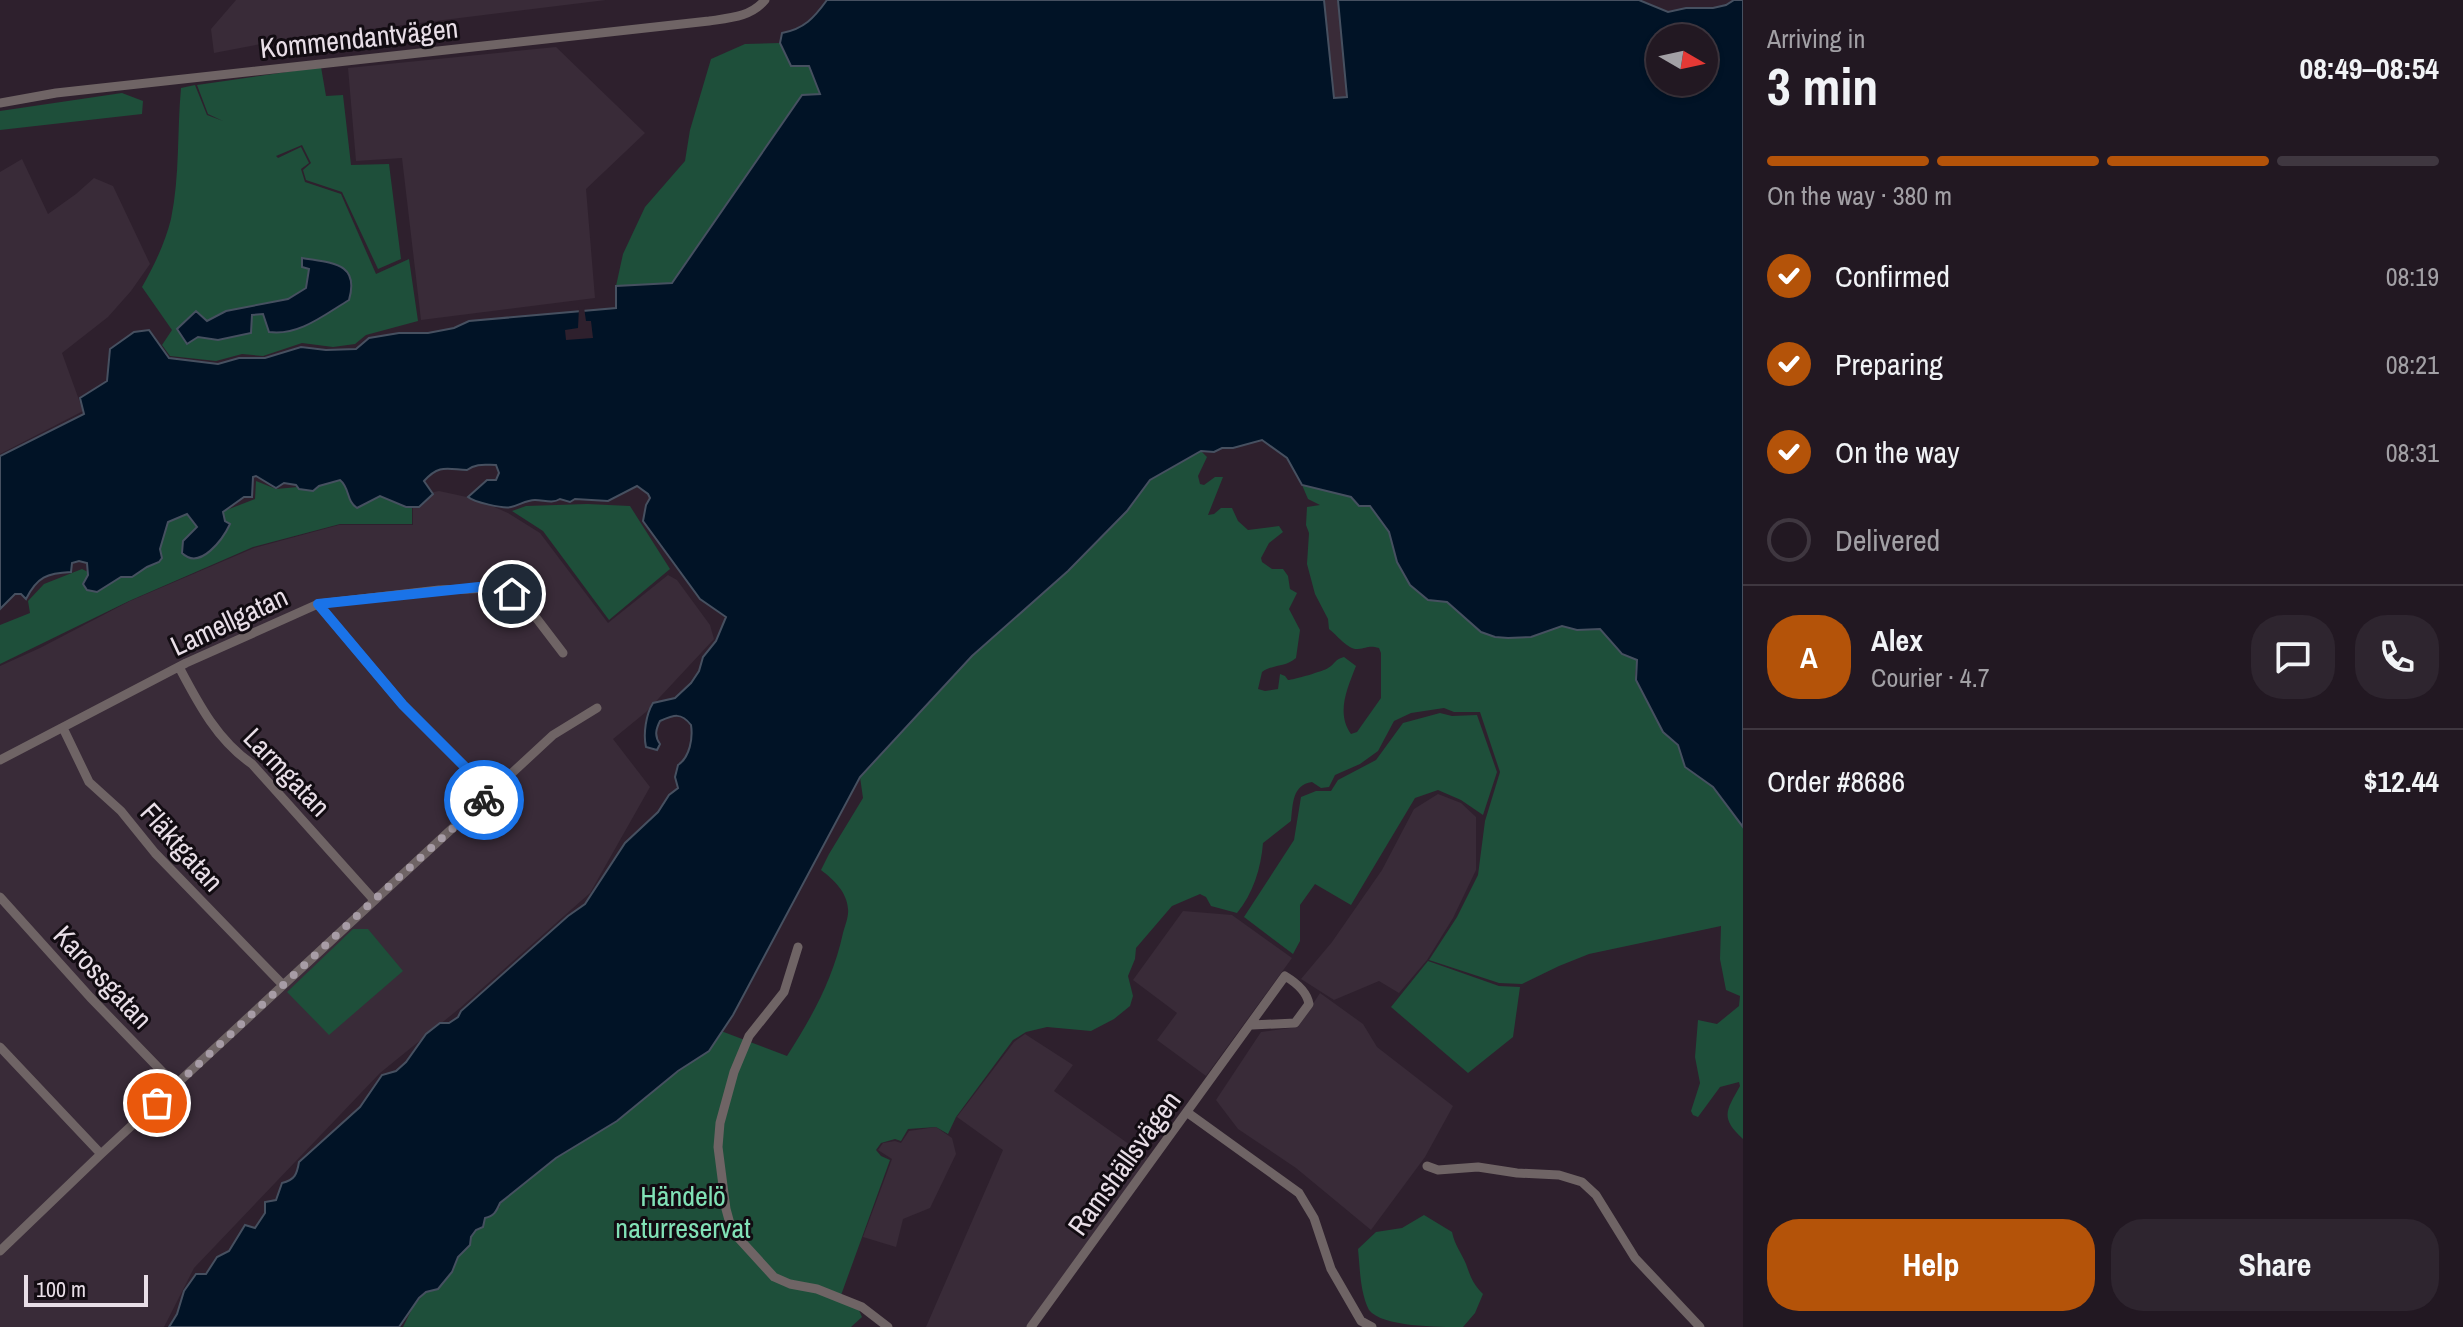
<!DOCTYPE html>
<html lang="en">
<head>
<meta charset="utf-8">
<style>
  body { margin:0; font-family:"Archivo Narrow",sans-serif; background:#2e252f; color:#f1f3f6; height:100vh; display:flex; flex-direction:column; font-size:30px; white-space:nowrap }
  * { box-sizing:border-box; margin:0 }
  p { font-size:26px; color:#a2a0a5 }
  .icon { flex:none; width:44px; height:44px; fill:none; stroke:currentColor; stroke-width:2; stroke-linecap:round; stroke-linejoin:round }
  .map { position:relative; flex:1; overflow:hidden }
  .panel { display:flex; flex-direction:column; background:#221822; width:720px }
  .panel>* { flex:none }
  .needle { width:52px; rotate:99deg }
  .fabs { position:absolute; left:1646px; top:24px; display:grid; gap:16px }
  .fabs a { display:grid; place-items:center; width:72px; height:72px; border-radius:50%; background:#221822; box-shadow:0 2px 6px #0004,0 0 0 2px #3f3740; font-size:40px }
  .scale { position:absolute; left:24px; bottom:20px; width:124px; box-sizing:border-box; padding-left:8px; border:4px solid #e8dee7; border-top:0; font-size:22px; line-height:28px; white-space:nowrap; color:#e8dee7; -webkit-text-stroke:6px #120c12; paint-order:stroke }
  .pin { position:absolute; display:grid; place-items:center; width:68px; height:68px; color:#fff; margin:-34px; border:4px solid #fff; border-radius:50%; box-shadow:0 2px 8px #0007 }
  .courier { position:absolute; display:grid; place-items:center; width:80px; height:80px; margin:-40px; border:6px solid #1a73e8; border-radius:50%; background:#fff; color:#222; box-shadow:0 2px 10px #0007 }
  .head em { font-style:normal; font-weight:800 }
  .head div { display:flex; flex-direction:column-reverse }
  .head { display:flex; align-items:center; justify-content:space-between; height:136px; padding:0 24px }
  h1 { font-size:52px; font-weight:800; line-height:60px }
  .bar { display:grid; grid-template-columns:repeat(4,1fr); gap:12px 8px; align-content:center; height:96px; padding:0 24px }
  .bar i { height:10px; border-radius:6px; background:#3f3740 }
  .bar .on { background:#b45309 }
  .bar p { grid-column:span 4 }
  .line { display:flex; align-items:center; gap:20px; padding:0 24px; border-top:2px solid #3f3740 }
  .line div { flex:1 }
  .round { display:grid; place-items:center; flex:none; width:84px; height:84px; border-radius:32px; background:#2e252f }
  ol { padding:0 24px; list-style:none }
  li { display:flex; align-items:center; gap:24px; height:88px }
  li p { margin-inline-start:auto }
  li .icon { padding:8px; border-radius:50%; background:#b45309; color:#fff; stroke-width:4 }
  li:last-child { color:#a2a0a5 }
  li i { width:44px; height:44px; border:4px solid #3f3740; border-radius:50% }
  .action { display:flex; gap:16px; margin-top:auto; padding:16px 24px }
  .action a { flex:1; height:92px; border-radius:32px; background:#b45309; color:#fff; font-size:32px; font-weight:800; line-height:92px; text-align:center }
  .action a+a { background:#2e252f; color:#f1f3f6 }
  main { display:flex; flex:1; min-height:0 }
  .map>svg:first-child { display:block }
  .industrial { fill:#392b38 }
  .green { fill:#1e4f3a; fill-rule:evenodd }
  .water { fill:#011326; stroke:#465060; stroke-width:2; fill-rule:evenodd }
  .pier { fill:#2e202d }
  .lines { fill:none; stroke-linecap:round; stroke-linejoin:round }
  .minor { stroke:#6f6465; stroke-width:9 }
  .done { stroke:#a79ca6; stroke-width:8; stroke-dasharray:0 14.4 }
  .route { stroke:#1a73e8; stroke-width:10 }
  .labels { text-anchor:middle; stroke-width:6; stroke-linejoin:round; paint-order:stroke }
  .street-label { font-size:28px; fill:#e8dee7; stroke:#120c12 }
  .park-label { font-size:28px; fill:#81e1b6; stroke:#120c12 }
</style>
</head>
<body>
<main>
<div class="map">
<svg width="1743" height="1327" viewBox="0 0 1743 1327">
  <rect width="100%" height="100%" fill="#2e202d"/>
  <path class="industrial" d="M236 0H606L282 40 214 53 211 29Z
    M1324 0H1338L1347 97 1333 98Z
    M556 47 645 133 586 189 595 298 421 320 402 158 356 161 348 68Z
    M22 159 48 214 76 194 94 178 113 186 150 264 131 291 108 317 62 353 83 411 0 454V172Z
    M439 491 476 499 508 513 540 533 608 623 668 575 677 580 710 625 714 639 646 712 613 739 650 787 590 893 460 1008 380 1073 194 1268 164 1327H0V666L40 648 130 601 254 548 339 525H413V496Z
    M1438 794 1461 803 1476 817V870L1453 918 1427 960 1399 993 1379 981 1334 1000 1301 979 1332 942 1382 870 1414 809Z
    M1183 911 1232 915 1292 958 1206 1076 1157 1040 1177 1013 1133 980Z
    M1320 993 1363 1024 1377 1047 1453 1106 1425 1157 1371 1230 1296 1168 1238 1129 1216 1100 1261 1032 1298 1027Z
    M1025 1034 1073 1065 1054 1091 1150 1159 1027 1327H926L1003 1150 957 1117 1014 1042Z
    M936 1127 952 1138 956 1154 930 1208 903 1219 896 1247 863 1237 892 1159 878 1150 883 1143 895 1141 901 1143 909 1131Z"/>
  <path class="green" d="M780 43 791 66 809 65 820 94 802 96 672 283 616 286 623 254 645 207 685 161 690 130 711 59 745 44Z
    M321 67 326 96 343 95 351 165 389 164 401 259 378 269 342 192 306 180 303 170 311 163 302 145 276 156 278 158 301 147 309 163 301 169 305 182 341 194 376 274 409 259 418 321 366 335 355 344 333 347 302 343 263 356 242 354 216 361 170 356 162 345 172 330 142 287C154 266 165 243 171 219 180 176 177 131 181 88L195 85 207 115 223 121 208 114 197 85Z
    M122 93 143 101 142 114 0 130V111Z
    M1201 451 1207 457 1198 476 1200 484 1204 485 1215 477H1223L1208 515 1214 514 1221 508H1232L1238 521 1248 530 1279 526 1283 532 1269 543 1261 558 1262 562 1272 569H1283L1288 576 1290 589 1297 593 1289 609 1300 630 1296 658C1286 667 1274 664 1262 672L1258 689 1265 691 1278 689 1280 674 1285 676 1288 680C1293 680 1324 671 1328 668 1335 664 1335 659 1344 657L1356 666C1347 689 1336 713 1351 734L1357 732 1381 698V653L1379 648C1369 645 1367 648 1358 649 1348 650 1337 635 1329 629L1328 619 1315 594 1307 564 1309 533 1306 525 1307 507 1320 505 1308 499 1302 485 1351 497 1359 506H1370L1389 532 1397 562 1428 600 1447 602 1481 632 1495 637H1531L1562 626 1577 630 1600 629 1622 654 1637 660 1635 675 1639 686 1663 732 1678 745 1685 767 1713 787 1743 827V1139C1719 1117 1727 1110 1740 1086L1739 1082 1720 1087 1698 1117 1693 1115 1691 1111 1700 1083 1695 1057 1698 1020 1717 1024 1739 1006 1740 996 1726 990 1720 959 1721 926 1589 954 1559 966 1522 984 1499 983 1429 960 1457 917 1478 875 1485 821 1500 772 1480 712H1454L1444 708 1411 713 1394 721 1378 751 1360 764 1335 775 1329 787 1321 788 1312 782C1292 785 1293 804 1291 821L1263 843C1261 868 1253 894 1237 913L1211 906 1206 897 1200 894 1172 906 1136 948 1135 959 1128 976 1133 996 1130 1006 1114 1019 1091 1031 1047 1027 1026 1032 1013 1040 956 1117 948 1134 936 1127 908 1129 901 1141 895 1139 881 1143 876 1150 881 1156 890 1160 840 1298 859 1310 862 1317 851 1327H403L414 1305 426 1292 435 1290 445 1281 477 1224 500 1207V1204L536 1171 708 1051 721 1031 787 1056C812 1017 833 979 843 933 845 926 849 916 848 909 847 892 834 880 821 870L829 854 863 798 860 777 972 656 1068 571 1127 511 1150 480Z
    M201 469H443L433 472 424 481 433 494 419 507H412V524H340L253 547 129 601 0 664V625L30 613 28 601 44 584 82 569 88 572 87 562 79 561 72 563 71 572C47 573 37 577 26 599L21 594H15L0 609V559ZM256 476 276 488 284 483 296 485 298 487 276 489 256 481 255 499 224 511 244 497H252L253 477Z
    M587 504 630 506 670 569 609 620 543 531 512 511 526 506Z
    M1440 713 1452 716 1477 715 1497 772 1483 815 1461 800 1438 790 1415 798 1351 905 1315 884 1300 905V941L1293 954 1244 917 1294 840 1301 797 1316 791H1331L1338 780 1376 760 1403 723Z
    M353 929H368L403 971 329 1035 287 992Z
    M1428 961 1499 986 1520 987 1513 1037 1468 1073 1391 1007Z
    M1424 1215 1452 1232C1455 1246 1461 1252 1466 1264 1471 1278 1473 1284 1483 1294L1475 1313 1463 1327C1438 1327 1382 1327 1369 1310 1360 1292 1360 1269 1358 1249L1376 1232 1402 1228Z"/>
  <path class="water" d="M827 0H1324L1334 98 1347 97 1338 0H1639L1668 12 1686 8H1713L1726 5 1734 0H1743V827L1713 787 1685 767 1678 745 1663 732 1636 680 1637 660 1622 654 1600 629 1577 630 1562 626 1531 637 1508 638 1495 637 1481 632 1447 602 1428 600 1410 585 1397 562 1389 532 1370 506H1359L1351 497 1302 485 1287 458 1262 440 1233 448H1222L1214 452 1201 451 1150 480 1127 511 1068 571 972 656 860 777 733 1015 709 1051 678 1071 617 1121 556 1158 500 1203C496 1212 494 1216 485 1218L483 1227 476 1230 471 1237 470 1245 458 1257 452 1272 438 1289 426 1292 419 1298 399 1327H169L177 1314 184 1291 196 1274H206L217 1257 229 1251 245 1225 255 1228 265 1213V1202L276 1200 282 1183C295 1180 297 1174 299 1162L360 1107 382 1075 396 1071 406 1062 426 1034 440 1023H449L458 1017 461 1011 568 916 585 904 625 843 658 812 669 795 678 788 675 777 678 765C690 757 693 738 691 725 681 712 674 715 660 721 656 729 654 736 660 744L657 750 646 747C643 734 646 714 653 703L675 698 691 683 699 671 703 657 716 641 726 617 700 599 643 521 646 505 650 498 648 494 637 486 608 501 575 499 570 502 560 499C552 504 544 500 535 500 526 500 520 505 511 507 503 509 474 502 468 497L487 480H496L499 473 496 465C485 465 476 463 467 470 447 469 439 464 424 481L433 494 419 507H406L380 496 357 508C346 501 350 488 340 480L319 486 313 491 299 489 296 485 284 483 276 488 256 476 253 477 252 497H244L223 512 225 521 230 524C223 539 200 571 182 553L183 541 197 527 187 514 168 522 160 549 162 558 159 562 147 567 132 577H121L97 592 87 590 83 584 88 575 87 563 79 561 72 563 71 572C47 573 37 577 26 599L21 594H15L0 609V456L84 414 80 398 107 381 110 349 134 332 149 330 169 358 218 364 239 358H265L301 347 326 350 356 349 369 338 399 333H428L454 328 469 321 616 308V286L672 283 802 95 820 94 809 66H791L780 43 782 33C804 29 814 18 827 0ZM1660 38H1704V82H1660Z
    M302 258C331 263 360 262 349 300 324 315 299 336 269 332L263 314 252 315 251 333 218 340 198 337 187 344 177 329 196 311 207 321 226 311 288 299 306 288 309 269 302 267Z"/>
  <path class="pier" d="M579 307H584L586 321H591L593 338 566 340 565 330 578 328Z"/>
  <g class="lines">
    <path class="minor" d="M0 103 56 93 709 21C730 18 751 17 765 0
      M318 604 403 705 491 793
      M179 667C198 703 217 740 252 764L374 900
      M63 728 89 782 121 811 155 853 283 985
      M0 760 186 663 318 604 439 590 495 588 512 594 534 615 563 653
      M0 897 90 997 176 1086
      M798 947 784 992 749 1036 734 1072 720 1123 718 1147 726 1209 732 1231 774 1277 790 1284 817 1289 862 1307 888 1327
      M0 1047 101 1154
      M1188 1113 1299 1193 1314 1218 1331 1269 1361 1321 1372 1327
      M1427 1166 1438 1170 1478 1167 1517 1173 1559 1175 1582 1182 1596 1195 1635 1258 1700 1327
      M0 1251 101 1154 553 735 597 708
      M1031 1327 1285 976C1295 982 1307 992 1309 1004L1295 1023 1252 1025"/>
  </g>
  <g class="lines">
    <path class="done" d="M157 1103 374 900 484 800"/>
    <path class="route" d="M484 800 491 793 403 705 318 604 479 587 495 588 512 594"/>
  </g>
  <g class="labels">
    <g class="street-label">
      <text transform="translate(359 38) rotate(-6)" y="10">Kommendantvägen</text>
      <text transform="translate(229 621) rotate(-25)" y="10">Lamellgatan</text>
      <text transform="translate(287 772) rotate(46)" y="10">Larmgatan</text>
      <text transform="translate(182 847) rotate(48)" y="10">Fläktgatan</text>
      <text transform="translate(103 977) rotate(47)" y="10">Karossgatan</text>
      <text transform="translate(1124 1163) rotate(-54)" y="10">Ramshällsvägen</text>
    </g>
    <g class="park-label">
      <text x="683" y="1206">Händelö<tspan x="683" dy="32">naturreservat</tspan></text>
    </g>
  </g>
</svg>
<div class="fabs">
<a><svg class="needle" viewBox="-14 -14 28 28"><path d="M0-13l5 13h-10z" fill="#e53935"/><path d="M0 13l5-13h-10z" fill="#a2a0a5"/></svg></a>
</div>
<div class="scale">100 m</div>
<div class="pin" style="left:157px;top:1103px;background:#ea580c"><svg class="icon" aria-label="bag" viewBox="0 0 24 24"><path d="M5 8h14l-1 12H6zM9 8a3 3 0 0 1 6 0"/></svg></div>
<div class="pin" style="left:512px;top:594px;background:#1f2937"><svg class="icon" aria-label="home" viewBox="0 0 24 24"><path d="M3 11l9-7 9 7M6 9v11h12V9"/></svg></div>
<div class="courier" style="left:484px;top:800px"><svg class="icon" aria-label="bike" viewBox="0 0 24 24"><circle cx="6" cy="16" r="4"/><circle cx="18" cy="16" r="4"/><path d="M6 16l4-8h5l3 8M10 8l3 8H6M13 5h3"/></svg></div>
</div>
<section class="panel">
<div class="head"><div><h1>3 min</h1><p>Arriving in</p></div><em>08:49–08:54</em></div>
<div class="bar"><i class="on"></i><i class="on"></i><i class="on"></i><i></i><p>On the way · 380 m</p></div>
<ol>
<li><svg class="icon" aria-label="check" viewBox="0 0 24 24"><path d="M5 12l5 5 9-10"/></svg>Confirmed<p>08:19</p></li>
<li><svg class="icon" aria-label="check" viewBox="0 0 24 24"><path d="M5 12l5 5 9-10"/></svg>Preparing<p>08:21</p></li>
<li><svg class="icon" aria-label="check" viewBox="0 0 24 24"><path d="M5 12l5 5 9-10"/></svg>On the way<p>08:31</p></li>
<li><i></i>Delivered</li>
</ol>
<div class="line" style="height:144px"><b class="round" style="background:#b45309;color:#fff">A</b><div><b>Alex</b><p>Courier · 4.7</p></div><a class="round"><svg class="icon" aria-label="chat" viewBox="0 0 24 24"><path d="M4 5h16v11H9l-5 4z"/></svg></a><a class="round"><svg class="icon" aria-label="phone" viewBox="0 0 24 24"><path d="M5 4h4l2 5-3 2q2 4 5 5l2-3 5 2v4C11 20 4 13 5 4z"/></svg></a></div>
<div class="line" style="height:104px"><div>Order #8686</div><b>$12.44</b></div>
<div class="action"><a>Help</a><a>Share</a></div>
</section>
</main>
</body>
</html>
